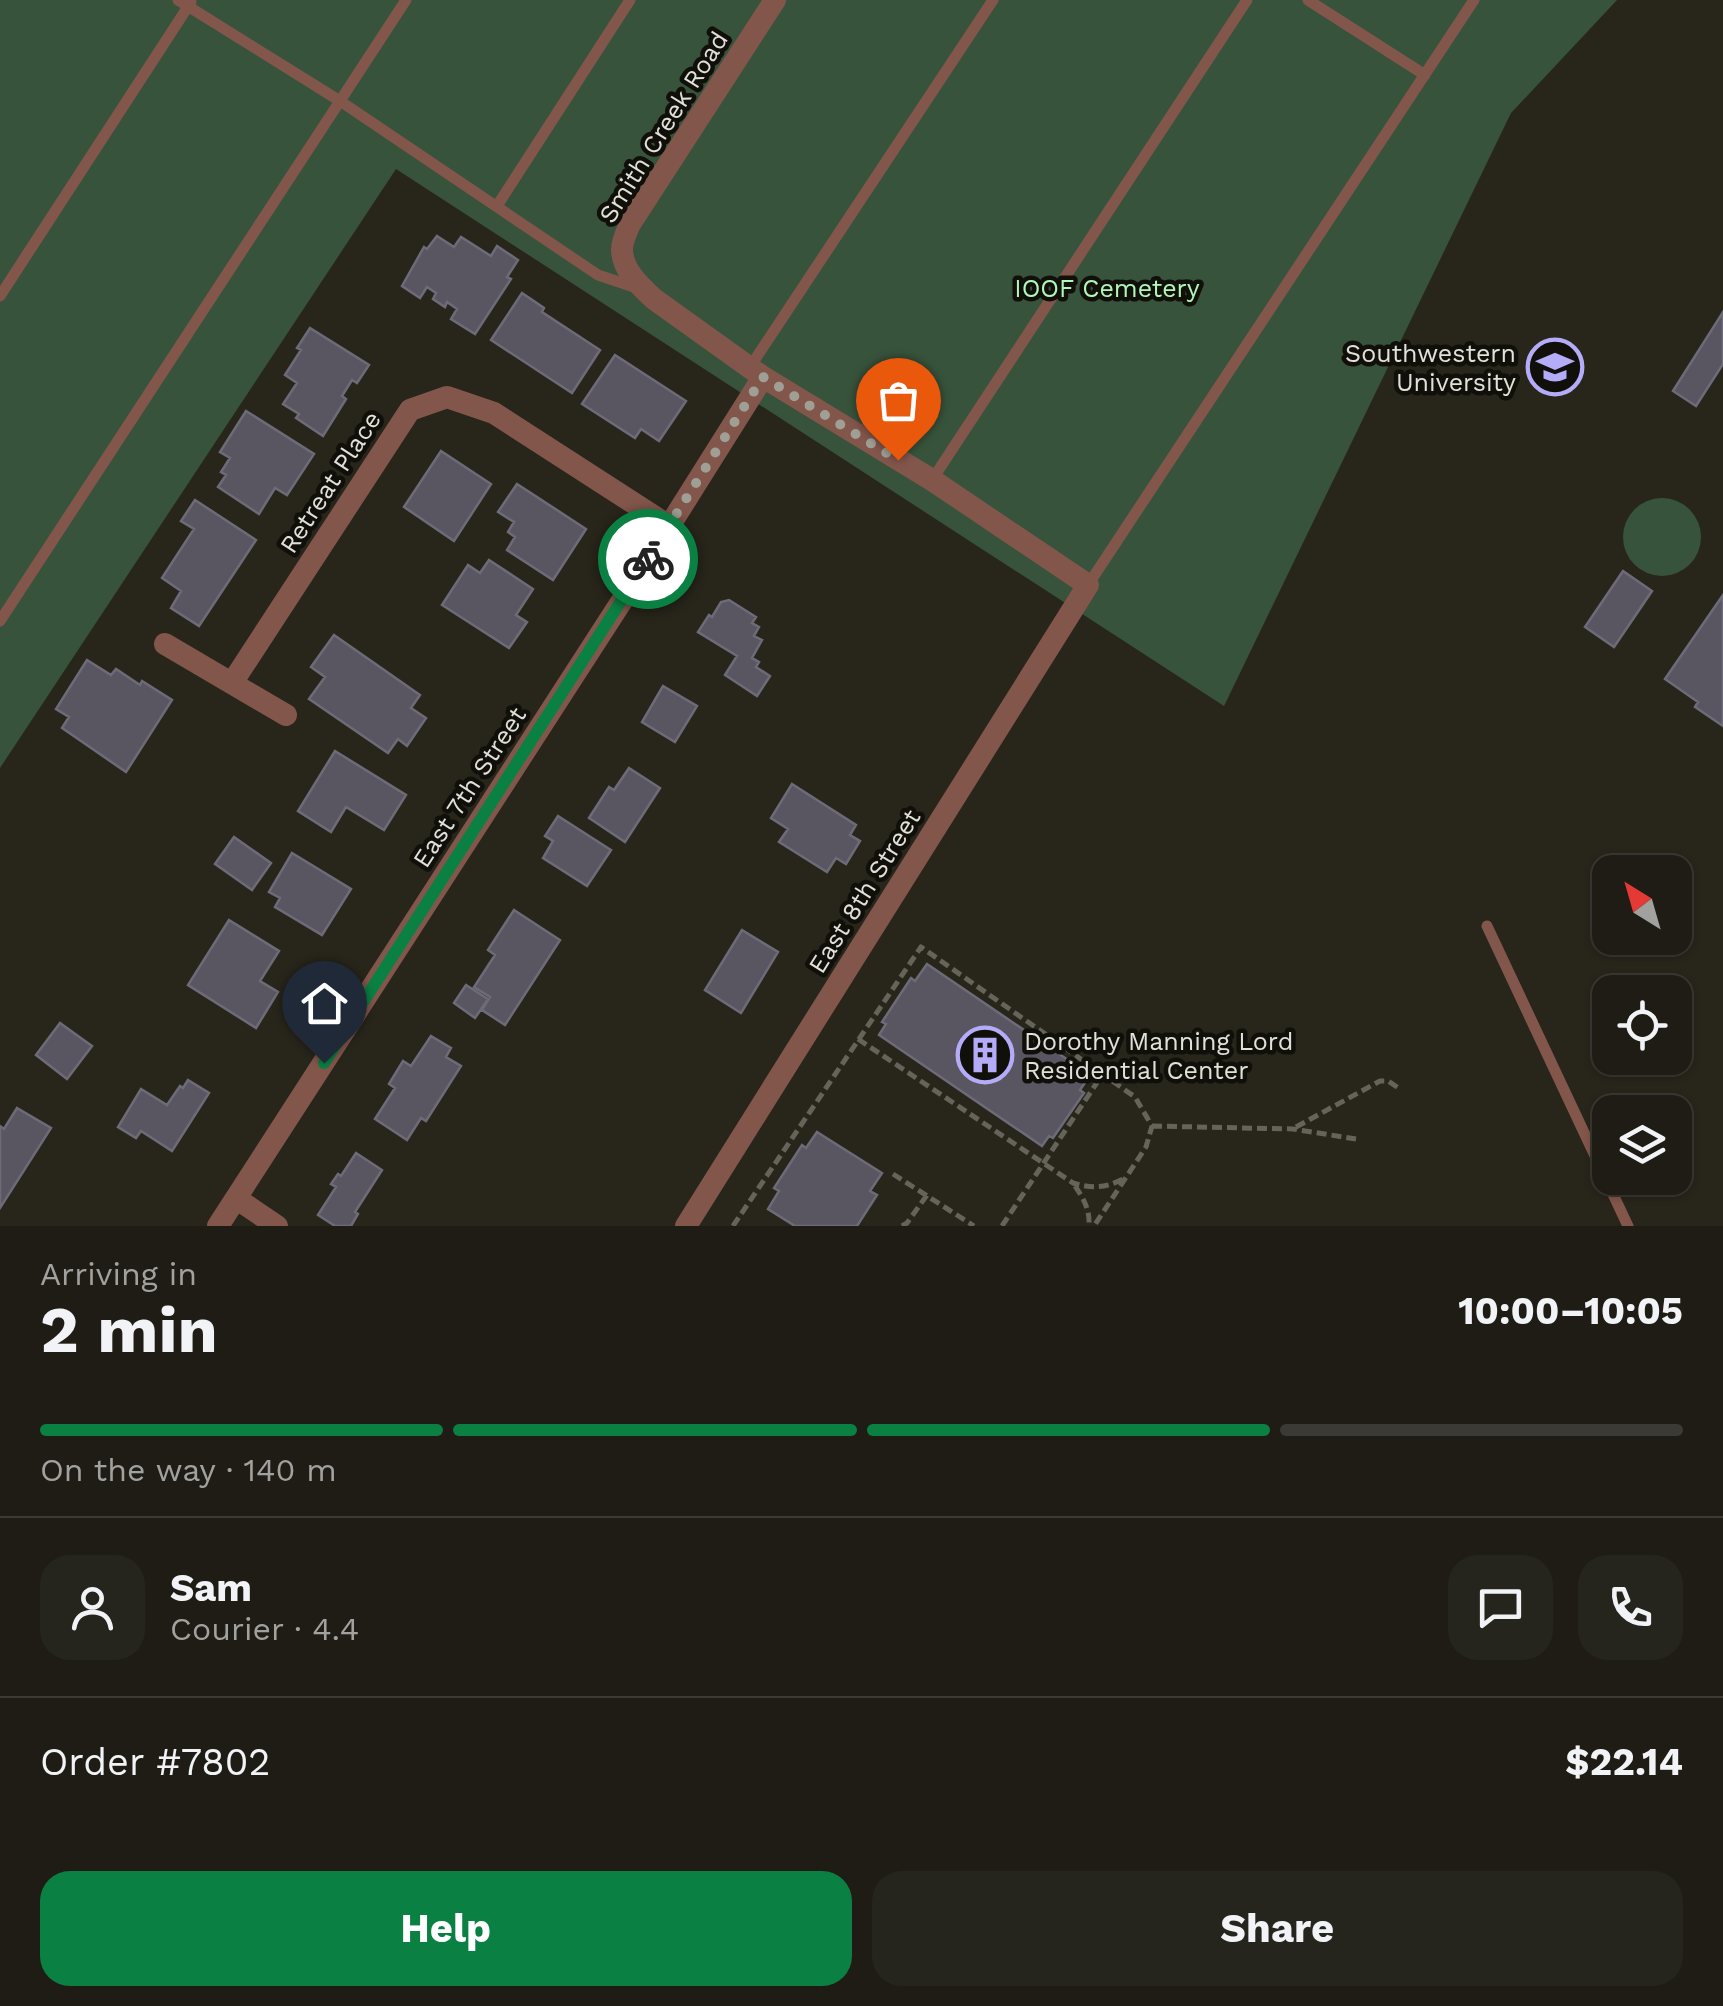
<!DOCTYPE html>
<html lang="en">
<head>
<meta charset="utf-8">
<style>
  body { margin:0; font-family:"Work Sans",sans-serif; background:#26251d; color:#f1f3f6; height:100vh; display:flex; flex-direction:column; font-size:38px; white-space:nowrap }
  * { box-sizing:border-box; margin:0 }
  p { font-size:32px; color:#a1a1a0 }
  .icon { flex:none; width:55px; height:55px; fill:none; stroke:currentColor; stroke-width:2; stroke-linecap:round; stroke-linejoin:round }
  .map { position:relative; height:1226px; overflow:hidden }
  .side { display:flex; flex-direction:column; background:#1e1c14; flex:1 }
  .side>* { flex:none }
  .needle { width:65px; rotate:323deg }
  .buttons { position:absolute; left:1592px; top:855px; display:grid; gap:20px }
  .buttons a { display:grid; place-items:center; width:100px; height:100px; border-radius:20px; background:#1e1c14; box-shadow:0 2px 8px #0004,0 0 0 2px #3c3a34; font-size:50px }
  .pin { position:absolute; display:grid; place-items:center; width:85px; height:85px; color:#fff; margin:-102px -42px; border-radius:50% 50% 50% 0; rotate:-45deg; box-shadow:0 0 10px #0007 }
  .pin .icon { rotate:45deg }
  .courier { position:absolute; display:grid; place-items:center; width:100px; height:100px; margin:-50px; border:8px solid #0b8043; border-radius:50%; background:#fff; color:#222; box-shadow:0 2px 12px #0007 }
  .headline em { font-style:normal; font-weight:700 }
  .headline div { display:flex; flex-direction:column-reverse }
  .headline { display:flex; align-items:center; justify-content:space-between; height:170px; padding:0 40px }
  h1 { font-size:65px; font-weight:700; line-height:75px }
  .bar { display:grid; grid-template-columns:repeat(4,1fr); gap:15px 10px; align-content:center; height:120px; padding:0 40px }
  .bar i { height:12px; border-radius:8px; background:#3c3a34 }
  .bar .active { background:#0b8043 }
  .bar p { grid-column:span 4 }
  .line { display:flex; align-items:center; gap:25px; padding:0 40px; border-top:2px solid #3c3a34 }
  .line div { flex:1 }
  .round { display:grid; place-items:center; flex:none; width:105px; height:105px; border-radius:30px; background:#26251d }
  .primary-button { display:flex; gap:20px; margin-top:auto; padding:20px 40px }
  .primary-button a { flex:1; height:115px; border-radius:30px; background:#0b8043; color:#fff; font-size:40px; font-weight:700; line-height:115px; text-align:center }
  .primary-button a+a { background:#26251d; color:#f1f3f6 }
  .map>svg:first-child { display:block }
  .green { fill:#38533b }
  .building { fill:#595662; stroke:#6d6b77; stroke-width:2.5 }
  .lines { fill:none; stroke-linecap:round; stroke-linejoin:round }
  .path { stroke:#66645a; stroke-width:5; stroke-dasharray:10 5; stroke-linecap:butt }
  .service { stroke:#83564b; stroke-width:11 }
  .minor { stroke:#83564b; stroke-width:22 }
  .done { stroke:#a09f96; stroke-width:10; stroke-dasharray:0 18 }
  .route { stroke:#0b8043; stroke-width:12 }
  .labels { text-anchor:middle; stroke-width:9; stroke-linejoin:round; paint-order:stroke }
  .street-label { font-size:25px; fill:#e1e0d9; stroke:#100f0a }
  .park-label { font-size:25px; fill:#b1f7b8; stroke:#100f0a }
  .poi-label { font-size:25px; fill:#e1e0d9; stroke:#100f0a; text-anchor:end }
</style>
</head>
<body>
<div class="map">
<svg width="1723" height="1226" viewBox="0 0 1723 1226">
  <rect width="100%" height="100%" fill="#28261b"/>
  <path class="green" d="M0 0H1617L1511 113 1224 706 396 169 0 768Z
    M1623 537a39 39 0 1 1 78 0a39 39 0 1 1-78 0Z"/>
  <path class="building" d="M437 236 454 247 461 237 491 256 497 246 518 260 507 277 511 279 475 334 451 319 457 309 447 302 445 307 433 299 436 293 427 287 420 298 402 286 424 247 427 249Z
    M522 293 544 308 542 312 600 350 572 393 491 340Z
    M1723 312V364L1696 406 1673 391Z
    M310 328 369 365 357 383 352 380 342 396 346 399 323 436 296 418 299 414 283 404 297 383 285 375 301 350 297 348Z
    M615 355 686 401 659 441 641 429 635 438 582 404Z
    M246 411 314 454 287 495 275 488 259 514 218 487 226 475 221 472 230 458 220 452Z
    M441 451 491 484 454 541 404 507Z
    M517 484 586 529 553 580 507 550 515 537 508 532 514 522 498 512Z
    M195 500 256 540 199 626 171 608 181 591 162 578 194 529 181 521Z
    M489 560 533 589 516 615 527 622 509 648 442 605 468 565 480 573Z
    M1623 571 1652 591 1614 647 1585 627Z
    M1723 595V726L1695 707 1698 702 1665 679Z
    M729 600 756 617 752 623 759 627 754 636 762 640 752 658 759 662 756 667 770 676 757 696 725 675 737 656 698 632 709 615 712 617 721 602Z
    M334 635 420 695 411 708 426 718 407 746 398 739 388 753 309 699 325 677 311 667Z
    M87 660 111 675 116 669 140 685 142 681 172 700 126 772 62 728 69 717 56 709Z
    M663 686 697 706 675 742 642 722Z
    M335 751 406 795 384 830 346 807 331 832 298 811Z
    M629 768 660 788 625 842 589 818 609 787 614 790Z
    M792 784 856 825 850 835 860 841 846 864 836 858 827 872 779 842 788 829 771 818Z
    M558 816 611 850 587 886 543 858 553 841 545 836Z
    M234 837 271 863 252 890 215 864Z
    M292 853 351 889 322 935 275 907 280 898 269 892Z
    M514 910 560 940 505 1025 482 1010 490 997 474 987 495 955 488 950Z
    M229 920 279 951 260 981 278 992 256 1028 188 985Z
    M742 930 778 952 741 1013 705 990Z
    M927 964 1090 1075 1080 1090 1084 1093 1053 1138 1049 1136 1042 1146 879 1035 886 1024 882 1022 911 978 915 981Z
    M466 985 488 999 475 1018 454 1003Z
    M60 1023 92 1046 67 1079 36 1055Z
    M431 1036 451 1048 446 1057 461 1066 426 1121 421 1118 407 1140 375 1119 395 1088 389 1084 403 1061 411 1066Z
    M188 1080 209 1093 172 1151 141 1131 136 1138 118 1127 141 1089 167 1105 180 1086 183 1088Z
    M17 1108 51 1128 0 1208V1126L4 1129Z
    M817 1132 882 1173 870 1191 877 1195 857 1226H795L768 1209 779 1191 774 1188 802 1145 806 1148Z
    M356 1153 382 1170 355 1212 358 1214 351 1226H335L318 1215 336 1187 331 1184 338 1174 341 1176Z"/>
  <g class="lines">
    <path class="path" d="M858 1039 1073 1183C1093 1189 1105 1188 1123 1179
      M1152 1126 1293 1129 1356 1139
      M1296 1127 1380 1081H1388L1400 1089
      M893 1174 974 1226
      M1075 1186C1084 1199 1090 1210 1089 1226
      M733 1226 921 947 1135 1097 1152 1126 1146 1147 1094 1226
      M902 1226 907 1223 927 1195
      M1002 1226 1102 1075"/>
    <path class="service" d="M178 0 340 101 598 275 634 287
      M1308 0 1425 75
      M497 206 630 0
      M0 296 191 2
      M750 367 993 0
      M932 480 1247 0
      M1088 585 1474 0
      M0 621 406 0
      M1487 926 1628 1226"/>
    <path class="minor" d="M165 644 286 715
      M232 683 410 410 447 397 494 413 669 526
      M237 1199 277 1226
      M218 1226 636 579 763 377
      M686 1226 1088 585 932 480 763 377 654 299C640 286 622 270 622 249 622 241 627 231 630 224L775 0"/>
  </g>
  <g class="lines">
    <path class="done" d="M648 559 763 377 898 460"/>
    <path class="route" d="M324 1063 648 559"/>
  </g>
  <defs>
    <g id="university-ring" transform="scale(2.875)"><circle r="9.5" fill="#100f0a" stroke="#b4acf9" stroke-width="1.5"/><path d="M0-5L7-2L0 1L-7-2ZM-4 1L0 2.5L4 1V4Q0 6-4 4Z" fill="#b4acf9"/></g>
    <g id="building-ring" transform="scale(2.875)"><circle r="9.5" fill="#100f0a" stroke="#b4acf9" stroke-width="1.5"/><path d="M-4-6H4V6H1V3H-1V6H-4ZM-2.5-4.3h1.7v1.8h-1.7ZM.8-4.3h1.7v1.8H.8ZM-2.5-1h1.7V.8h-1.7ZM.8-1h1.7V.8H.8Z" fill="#b4acf9"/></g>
  </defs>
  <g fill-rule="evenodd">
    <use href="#university-ring" x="1555" y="367"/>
    <use href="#building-ring" x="985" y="1055"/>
  </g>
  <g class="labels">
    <g class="street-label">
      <text transform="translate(663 127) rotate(-58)" y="9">Smith Creek Road</text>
      <text transform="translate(330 482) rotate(-57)" y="9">Retreat Place</text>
      <text transform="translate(469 787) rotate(-57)" y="9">East 7th Street</text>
      <text transform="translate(864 891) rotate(-58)" y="9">East 8th Street</text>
    </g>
    <g class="park-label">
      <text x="1107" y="297">IOOF Cemetery</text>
    </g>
    <g class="poi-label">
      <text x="1516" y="362">Southwestern<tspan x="1516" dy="29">University</tspan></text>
      <text x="1024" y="1050" text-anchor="start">Dorothy Manning Lord<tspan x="1024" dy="29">Residential Center</tspan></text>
    </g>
  </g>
</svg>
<div class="buttons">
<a><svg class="needle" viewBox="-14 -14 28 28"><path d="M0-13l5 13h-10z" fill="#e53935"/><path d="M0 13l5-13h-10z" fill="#a1a1a0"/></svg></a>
<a><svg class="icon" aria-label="locate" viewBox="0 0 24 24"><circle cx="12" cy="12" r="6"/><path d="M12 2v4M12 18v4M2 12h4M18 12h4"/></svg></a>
<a><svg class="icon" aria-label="layers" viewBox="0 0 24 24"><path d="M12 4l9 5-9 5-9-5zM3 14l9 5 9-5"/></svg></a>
</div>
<div class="pin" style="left:898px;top:460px;background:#ea580c"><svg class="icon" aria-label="bag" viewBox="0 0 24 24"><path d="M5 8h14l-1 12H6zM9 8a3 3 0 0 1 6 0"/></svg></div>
<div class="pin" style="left:324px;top:1063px;background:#1f2937"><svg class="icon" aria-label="home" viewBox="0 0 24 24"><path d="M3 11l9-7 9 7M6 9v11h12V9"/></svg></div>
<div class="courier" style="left:648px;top:559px"><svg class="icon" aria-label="bike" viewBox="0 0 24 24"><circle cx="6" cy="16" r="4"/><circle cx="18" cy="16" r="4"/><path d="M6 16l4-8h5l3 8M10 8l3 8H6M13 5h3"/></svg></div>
</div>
<section class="side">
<div class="headline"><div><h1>2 min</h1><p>Arriving in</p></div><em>10:00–10:05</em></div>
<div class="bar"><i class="active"></i><i class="active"></i><i class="active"></i><i></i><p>On the way · 140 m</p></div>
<div class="line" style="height:180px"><a class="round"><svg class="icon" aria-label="person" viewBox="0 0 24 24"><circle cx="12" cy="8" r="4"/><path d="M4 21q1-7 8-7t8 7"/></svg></a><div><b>Sam</b><p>Courier · 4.4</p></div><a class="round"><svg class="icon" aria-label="chat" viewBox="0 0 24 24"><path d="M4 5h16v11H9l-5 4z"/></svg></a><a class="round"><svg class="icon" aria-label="phone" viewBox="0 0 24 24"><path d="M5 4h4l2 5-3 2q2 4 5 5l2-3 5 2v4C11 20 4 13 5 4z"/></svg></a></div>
<div class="line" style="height:130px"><div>Order #7802</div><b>$22.14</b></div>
<div class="primary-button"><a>Help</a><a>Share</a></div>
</section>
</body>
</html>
